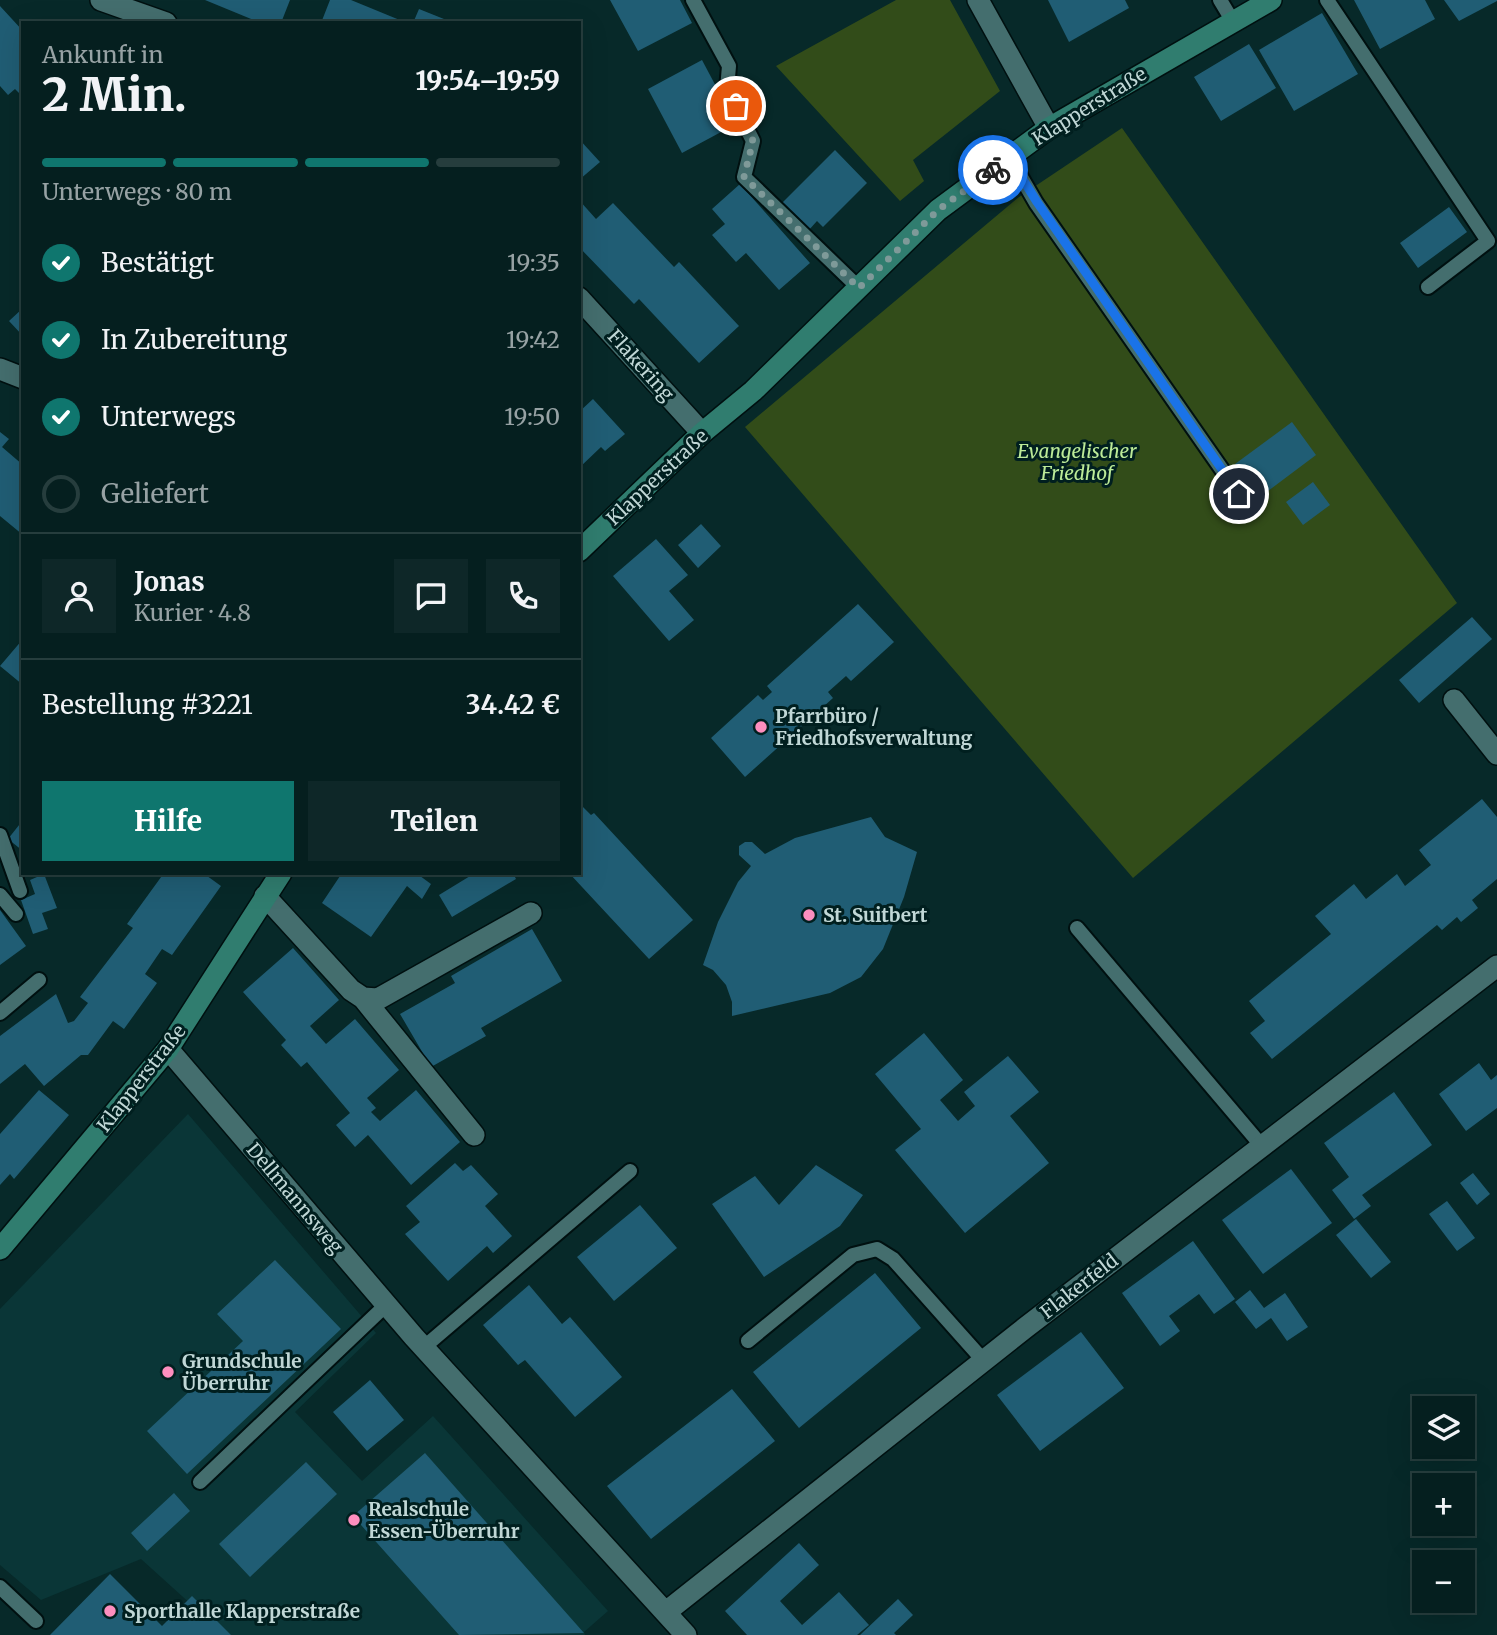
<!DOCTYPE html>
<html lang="de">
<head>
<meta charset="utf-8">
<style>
  body { margin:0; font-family:Merriweather,serif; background:#0e2728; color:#f1f3f6; height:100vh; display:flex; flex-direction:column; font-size:26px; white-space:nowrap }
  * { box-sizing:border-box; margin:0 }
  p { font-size:23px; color:#97a2a4 }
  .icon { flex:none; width:38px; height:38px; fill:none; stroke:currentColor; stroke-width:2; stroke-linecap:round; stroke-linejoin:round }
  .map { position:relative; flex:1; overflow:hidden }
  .sheet { position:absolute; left:21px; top:21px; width:560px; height:854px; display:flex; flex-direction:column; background:#051f1f; border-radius:0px; box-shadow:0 7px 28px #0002,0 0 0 2px #263d3d }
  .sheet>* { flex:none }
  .tools { position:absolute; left:1412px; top:1396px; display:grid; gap:14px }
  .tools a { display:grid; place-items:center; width:63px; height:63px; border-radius:0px; background:#051f1f; box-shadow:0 7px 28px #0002,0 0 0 2px #263d3d; font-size:35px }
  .pin { position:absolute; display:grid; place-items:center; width:60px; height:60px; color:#fff; margin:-30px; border:4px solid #fff; border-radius:50%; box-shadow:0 2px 7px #0007 }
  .courier { position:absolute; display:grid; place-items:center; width:70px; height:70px; margin:-35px; border:5px solid #1a73e8; border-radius:50%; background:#fff; color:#222; box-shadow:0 2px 9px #0007 }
  .head em { font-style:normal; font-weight:800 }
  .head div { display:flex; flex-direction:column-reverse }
  .head { display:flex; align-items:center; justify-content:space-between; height:119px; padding:0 21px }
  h1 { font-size:46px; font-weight:800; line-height:52px }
  .bar { display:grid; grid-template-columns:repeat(4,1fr); gap:10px 7px; align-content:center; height:84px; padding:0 21px }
  .bar i { height:9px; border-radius:5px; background:#263d3d }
  .bar .active { background:#0f766e }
  .bar p { grid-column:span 4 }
  .line { display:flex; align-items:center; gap:18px; padding:0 21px; border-top:2px solid #263d3d }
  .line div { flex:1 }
  .round { display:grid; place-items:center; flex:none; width:74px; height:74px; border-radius:0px; background:#0e2728 }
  ol { padding:0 21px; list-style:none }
  li { display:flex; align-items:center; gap:21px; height:77px }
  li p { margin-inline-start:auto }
  li .icon { padding:7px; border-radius:50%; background:#0f766e; color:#fff; stroke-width:4 }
  li:last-child { color:#97a2a4 }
  li i { width:38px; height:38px; border:4px solid #263d3d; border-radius:50% }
  .primary-button { display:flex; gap:14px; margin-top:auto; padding:14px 21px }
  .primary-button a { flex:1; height:80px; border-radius:0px; background:#0f766e; color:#fff; font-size:28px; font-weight:800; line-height:80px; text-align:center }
  .primary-button a+a { background:#0e2728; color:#f1f3f6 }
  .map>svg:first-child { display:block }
  .built { fill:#0a3637 }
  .green { fill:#324c19 }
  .building { fill:#205d74 }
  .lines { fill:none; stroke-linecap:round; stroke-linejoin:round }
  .lane-casing { stroke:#001010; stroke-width:18 }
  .street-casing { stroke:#001010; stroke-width:24 }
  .secondary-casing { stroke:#001010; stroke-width:24 }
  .lane { stroke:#446e6e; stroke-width:14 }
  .street { stroke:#446e6e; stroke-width:21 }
  .secondary { stroke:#307d6f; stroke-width:21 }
  .done { stroke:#7f9a99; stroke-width:7; stroke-dasharray:0 12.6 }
  .route { stroke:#1a73e8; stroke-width:9 }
  .poi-dot { fill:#fd8ebe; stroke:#001f1f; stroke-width:2.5 }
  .labels { text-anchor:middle; stroke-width:6; stroke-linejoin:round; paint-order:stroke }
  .street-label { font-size:19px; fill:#c0d7d6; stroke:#001f1f }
  .park-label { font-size:19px; font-style:italic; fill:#bceb98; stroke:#001f1f }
  .poi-label { font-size:19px; font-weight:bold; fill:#c0d7d6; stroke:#001f1f; text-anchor:start }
</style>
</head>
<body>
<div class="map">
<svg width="1497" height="1635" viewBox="0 0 1497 1635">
  <rect width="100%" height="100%" fill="#072929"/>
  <path class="built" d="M188 1114 376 1333 295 1412 362 1481 433 1416 608 1611 584 1632 585 1635H225L141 1559 41 1600 0 1565V1309Z"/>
  <path class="green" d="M896 0H950L1000 91 913 160 924 181 900 201 776 66Z
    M1122 128 1457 603 1133 878 745 427 1019 197Z"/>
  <path class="building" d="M205 0H290L281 23H261Z
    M330 0H351L407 23H321Z
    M610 0H680L692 23 638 51Z
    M1048 0H1125L1129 8 1069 42Z
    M1354 0H1425L1435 19 1380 49Z
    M1444 0H1497V1L1459 21Z
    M0 6 23 31V97L15 89 8 95 0 86Z
    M419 9 444 19 443 23H413Z
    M1322 13 1358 74 1294 111 1259 50Z
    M1249 44 1276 88 1221 121 1194 77Z
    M702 60 736 124 682 153 648 89Z
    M579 139 600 162 579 180Z
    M835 150 867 183 823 227 817 221 808 231 781 204Z
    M740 184 810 263 779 290 746 253 736 262 712 235 725 224 712 209Z
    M579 200 596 219 613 203 674 267 679 262 739 326 699 363 639 299 634 304 579 247Z
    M1449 207 1467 232 1418 268 1400 243Z
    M23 308V336L9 321Z
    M593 399 625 434 605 451 601 447 579 468V412Z
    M1292 422 1316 455 1260 497 1235 464Z
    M0 432 9 439 2 447 23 465V535L0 516Z
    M1313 482 1330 505 1303 525 1286 502Z
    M701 524 721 546 698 568 678 545Z
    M656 539 688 575 669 591 694 620 669 641 613 576Z
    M858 604 894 642 851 681 846 676 828 692 833 698 745 777 711 738 758 695 763 700 772 692 767 686Z
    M1472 617 1492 639 1419 703 1399 680Z
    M23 639V685L0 666Z
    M1482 799 1497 817V879L1472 900 1478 908 1461 922 1457 917 1442 930 1437 925 1272 1059 1250 1033 1265 1021 1249 1001 1331 934 1315 916 1354 884 1366 899 1397 874 1405 886 1431 865 1419 850Z
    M579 803 591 815 594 813 693 920 649 959 569 873H579Z
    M871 817 885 837 917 852 904 897 883 949 861 977 830 993 732 1016V1002L726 985 713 970 703 965 718 922 738 882 751 866 739 855V846L745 842H752L765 854 795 838Z
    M23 820V851L8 839Z
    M164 873H203L221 886 172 955 162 949 145 974 157 983 124 1029 113 1021 88 1055H81L44 1086 25 1064 0 1084V1036L56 994 68 1023 74 1021 88 1003 80 997 133 928 127 924Z
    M342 873H416L431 884 422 899 407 886 371 937 322 903Z
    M475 873H513L516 879 452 917 439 895Z
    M44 874 57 908 42 913 48 929 33 934 21 900 35 894 30 880Z
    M0 910 26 946 0 965Z
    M532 929 562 981 481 1028 486 1036 431 1067 400 1014 455 983 451 976Z
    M293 948 339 1000 310 1026 326 1044 355 1019 399 1070 367 1098 376 1108 371 1112 380 1121 416 1090 460 1142 411 1185 368 1135 355 1147 336 1125 350 1113 307 1062 301 1067 292 1057 281 1045 286 1040 243 992Z
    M924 1033 963 1080 940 1100 958 1121 975 1106 964 1092 1008 1056 1039 1092 1010 1116 1049 1163 965 1233 895 1150 921 1129 875 1074Z
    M1479 1063 1491 1080 1497 1075V1108L1466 1131 1439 1094Z
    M39 1090 69 1115 14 1179 10 1174 0 1185V1134Z
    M1394 1092 1432 1145 1362 1195 1371 1206 1354 1219 1332 1190 1349 1177 1324 1143Z
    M455 1163 463 1171 471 1165 498 1194 485 1206 512 1236 493 1253 487 1246 448 1281 405 1234 420 1222 406 1206Z
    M816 1165 863 1195 840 1226 764 1277 712 1204 755 1176 779 1205Z
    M1291 1169 1332 1223 1263 1274 1222 1220Z
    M1473 1173 1490 1194 1477 1205 1460 1183Z
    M1447 1201 1475 1238 1457 1251 1429 1214Z
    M640 1205 677 1248 614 1301 577 1257Z
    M1356 1219 1391 1262 1371 1278 1336 1235Z
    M1193 1241 1235 1299 1214 1314 1199 1294 1169 1316 1180 1331 1160 1346 1122 1293Z
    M275 1260 341 1329 187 1474 147 1431 243 1341 217 1314Z
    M875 1273 921 1328 799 1428 753 1372Z
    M529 1285 562 1324 570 1317 622 1377 575 1417 525 1360 518 1365 483 1325Z
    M1250 1290 1264 1308 1285 1293 1308 1327 1287 1341 1271 1318 1256 1329 1235 1302Z
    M1081 1332 1124 1388 1040 1451 997 1395Z
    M370 1380 404 1420 367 1451 333 1412Z
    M732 1389 775 1441 651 1539 607 1486Z
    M425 1453 584 1633 459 1635 353 1516Z
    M306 1462 337 1494 250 1577 219 1544Z
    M174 1493 190 1511 147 1551 131 1533Z
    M799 1543 819 1565 780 1601 802 1625 839 1592 869 1625 857 1635H747L725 1611Z
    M110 1574 162 1626 192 1596 231 1635H50Z
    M898 1599 913 1615 894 1633 896 1635H860Z"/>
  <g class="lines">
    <g class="lane-casing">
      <path id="lane" d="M693 0 729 66 727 89 753 141 744 177 859 288
        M1220 0 1232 20
        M1327 0 1488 241 1428 287
        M1010 158 1036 203 1239 494
        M0 835 20 891
        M0 895 16 914
        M1077 928 1261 1145
        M0 1013 39 980
        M748 1341 853 1255 877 1249 893 1259 983 1360
        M423 1348 630 1171
        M200 1482 386 1305
        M0 1587 36 1621"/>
    </g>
    <g class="street-casing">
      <path id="street" d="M101 0 166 23
        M978 0 1049 128
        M579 298 702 433
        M0 369 23 378
        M1454 700 1497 754
        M265 896 351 990 363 998 378 999 531 913
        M363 998 474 1135
        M168 1049 414 1337 686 1635
        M666 1612 1025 1328 1497 966"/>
    </g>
    <g class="secondary-casing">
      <path id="secondary" d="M579 551 702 433 753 391 938 210 1049 128 1271 0
        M0 1249 168 1049 281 873"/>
    </g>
    <use href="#lane" class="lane"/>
    <use href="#street" class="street"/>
    <use href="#secondary" class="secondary"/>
  </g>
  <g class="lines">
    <path class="done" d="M736 106 753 141 744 177 859 288 938 210 993 170"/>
    <path class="route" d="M993 170 1010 159 1037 202 1239 494"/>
  </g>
  <g class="poi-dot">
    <circle cx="761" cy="727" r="7"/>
    <circle cx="809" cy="915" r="7"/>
    <circle cx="168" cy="1372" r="7"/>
    <circle cx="354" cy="1520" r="7"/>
    <circle cx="110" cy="1611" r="7"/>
  </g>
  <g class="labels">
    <g class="street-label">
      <text transform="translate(1089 106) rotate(-32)" y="7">Klapperstraße</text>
      <text transform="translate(641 365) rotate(48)" y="7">Flakering</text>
      <text transform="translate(657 477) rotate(-43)" y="7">Klapperstraße</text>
      <text transform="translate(141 1078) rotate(-52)" y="7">Klapperstraße</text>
      <text transform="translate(295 1198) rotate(50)" y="7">Dellmannsweg</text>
      <text transform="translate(1079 1286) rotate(-38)" y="7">Flakerfeld</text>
    </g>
    <g class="park-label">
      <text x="1077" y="458">Evangelischer<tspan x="1077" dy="22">Friedhof</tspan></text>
    </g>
    <g class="poi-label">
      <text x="775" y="723">Pfarrbüro /<tspan x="775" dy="22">Friedhofsverwaltung</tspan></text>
      <text x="823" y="922">St. Suitbert</text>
      <text x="182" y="1368">Grundschule<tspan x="182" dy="22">Überruhr</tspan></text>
      <text x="368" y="1516">Realschule<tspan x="368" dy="22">Essen-Überruhr</tspan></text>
      <text x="124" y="1618">Sporthalle Klapperstraße</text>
    </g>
  </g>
</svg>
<div class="tools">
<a><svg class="icon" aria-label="layers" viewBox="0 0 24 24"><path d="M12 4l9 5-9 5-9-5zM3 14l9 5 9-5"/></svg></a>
<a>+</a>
<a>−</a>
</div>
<div class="pin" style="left:736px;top:106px;background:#ea580c"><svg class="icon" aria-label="bag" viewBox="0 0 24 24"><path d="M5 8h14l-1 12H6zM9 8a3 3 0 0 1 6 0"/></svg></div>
<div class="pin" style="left:1239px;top:494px;background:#1f2937"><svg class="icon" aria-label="home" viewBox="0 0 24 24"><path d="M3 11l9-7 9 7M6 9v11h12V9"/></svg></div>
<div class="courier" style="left:993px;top:170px"><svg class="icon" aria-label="bike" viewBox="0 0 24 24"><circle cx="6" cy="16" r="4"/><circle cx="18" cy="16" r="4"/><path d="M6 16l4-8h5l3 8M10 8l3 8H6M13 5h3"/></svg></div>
<section class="sheet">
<div class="head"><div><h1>2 Min.</h1><p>Ankunft in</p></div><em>19:54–19:59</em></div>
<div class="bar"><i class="active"></i><i class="active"></i><i class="active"></i><i></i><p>Unterwegs · 80 m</p></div>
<ol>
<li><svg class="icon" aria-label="check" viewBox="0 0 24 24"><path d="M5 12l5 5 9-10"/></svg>Bestätigt<p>19:35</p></li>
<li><svg class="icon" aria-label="check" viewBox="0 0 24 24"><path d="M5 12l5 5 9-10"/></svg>In Zubereitung<p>19:42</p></li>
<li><svg class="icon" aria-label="check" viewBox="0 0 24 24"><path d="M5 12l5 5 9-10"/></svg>Unterwegs<p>19:50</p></li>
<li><i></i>Geliefert</li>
</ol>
<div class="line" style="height:126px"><a class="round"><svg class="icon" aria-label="person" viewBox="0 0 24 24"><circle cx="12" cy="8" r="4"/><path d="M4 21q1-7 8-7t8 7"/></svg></a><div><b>Jonas</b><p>Kurier · 4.8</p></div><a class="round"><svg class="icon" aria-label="chat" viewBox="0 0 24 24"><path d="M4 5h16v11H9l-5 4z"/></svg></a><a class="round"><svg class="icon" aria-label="phone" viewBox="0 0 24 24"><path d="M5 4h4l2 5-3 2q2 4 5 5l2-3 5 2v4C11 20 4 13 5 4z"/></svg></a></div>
<div class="line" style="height:91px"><div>Bestellung #3221</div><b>34.42 €</b></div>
<div class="primary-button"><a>Hilfe</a><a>Teilen</a></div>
</section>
</div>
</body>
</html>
